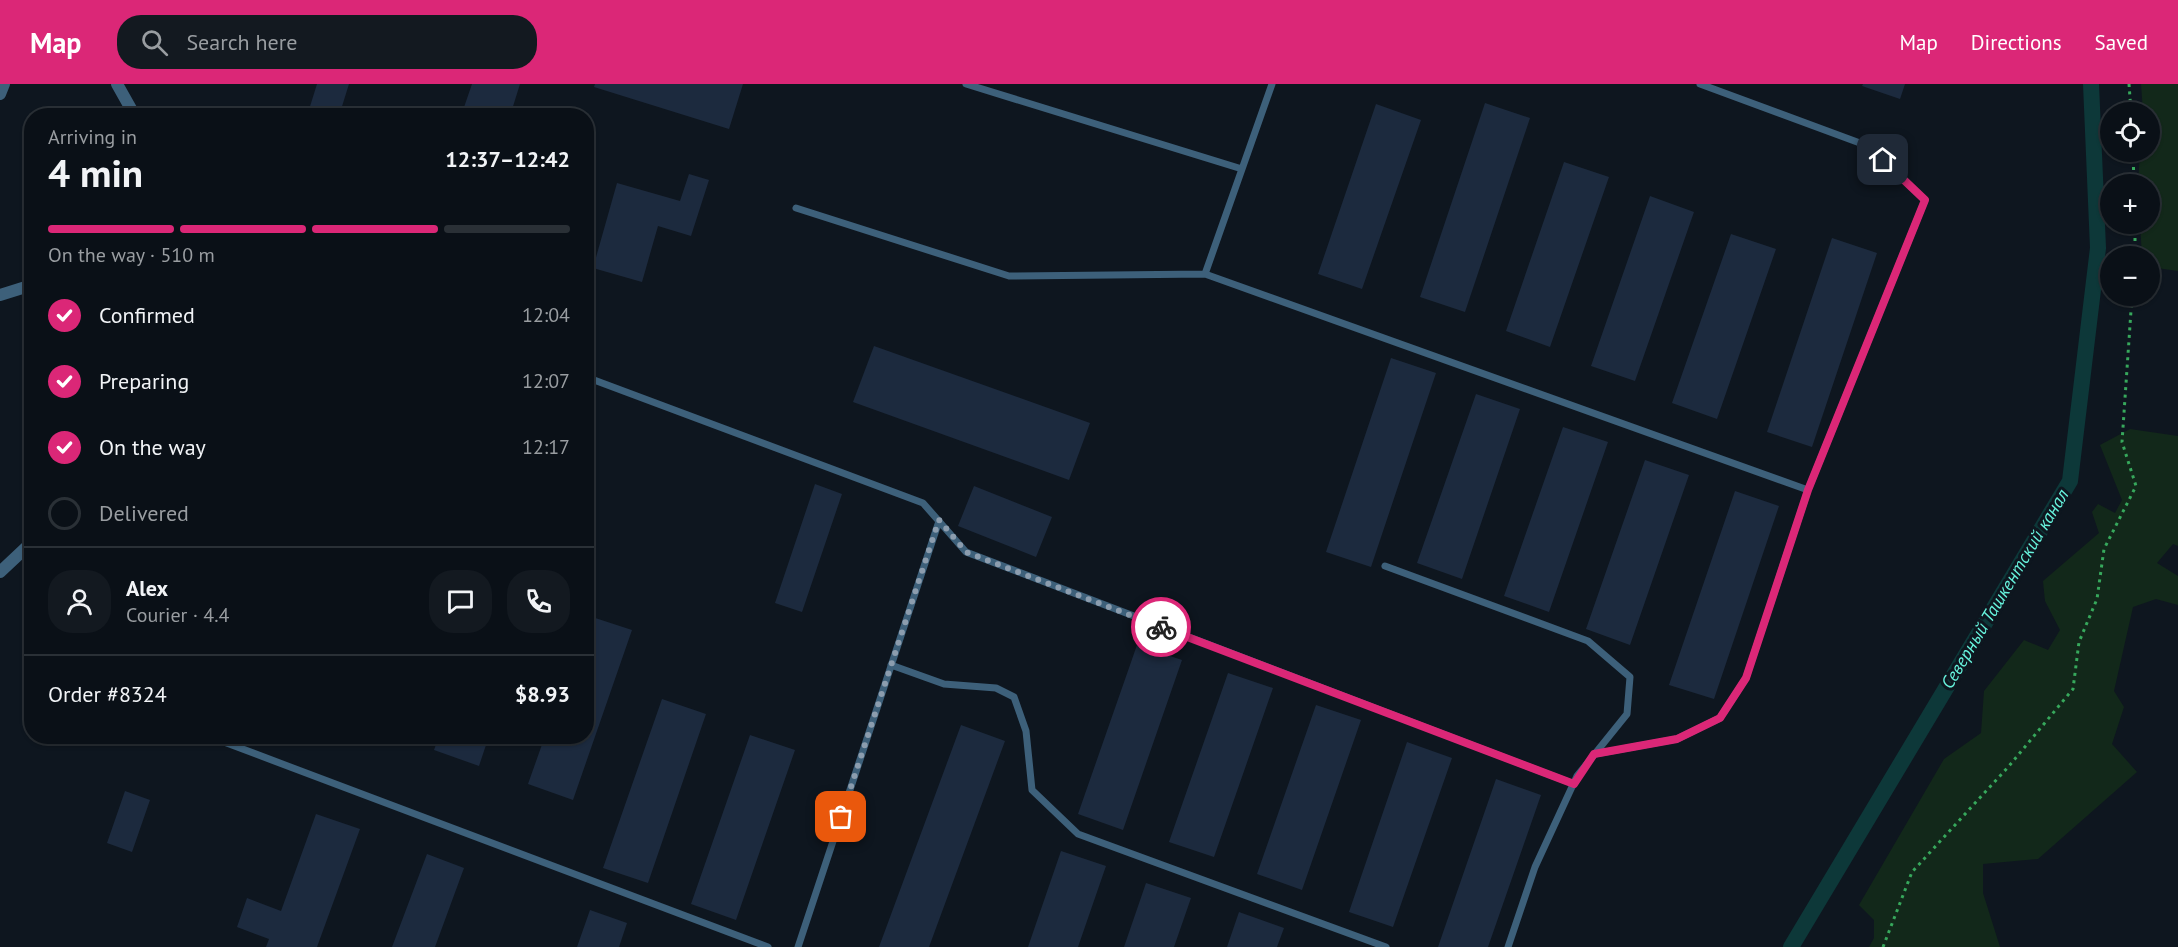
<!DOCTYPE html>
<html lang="en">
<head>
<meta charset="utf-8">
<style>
  body { margin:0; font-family:"PT Sans",sans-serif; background:#131920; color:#f1f3f6; height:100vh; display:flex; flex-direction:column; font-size:22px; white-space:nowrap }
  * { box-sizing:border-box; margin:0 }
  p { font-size:20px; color:#999da1 }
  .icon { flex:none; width:33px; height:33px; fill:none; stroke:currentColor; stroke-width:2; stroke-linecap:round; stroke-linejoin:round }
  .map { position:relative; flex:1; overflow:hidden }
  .sheet { position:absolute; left:24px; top:24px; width:570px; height:636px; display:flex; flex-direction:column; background:#0a1017; border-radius:24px; box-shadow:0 2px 4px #0004,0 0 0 2px #2a3036 }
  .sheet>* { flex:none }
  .tools { position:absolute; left:2100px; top:18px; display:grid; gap:12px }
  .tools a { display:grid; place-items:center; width:60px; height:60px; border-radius:50%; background:#0a1017; box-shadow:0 2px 4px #0004,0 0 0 2px #2a3036; font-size:30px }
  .pin { position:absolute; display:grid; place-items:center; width:51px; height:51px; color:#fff; margin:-26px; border-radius:12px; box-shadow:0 3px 9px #0006 }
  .courier { position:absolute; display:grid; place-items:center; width:60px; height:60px; margin:-30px; border:4px solid #db2777; border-radius:50%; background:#fff; color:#222; box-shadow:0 2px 8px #0007 }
  .headline em { font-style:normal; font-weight:700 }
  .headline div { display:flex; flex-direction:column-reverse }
  .headline { display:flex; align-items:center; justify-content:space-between; height:102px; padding:0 24px }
  h1 { font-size:39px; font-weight:700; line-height:45px }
  .bar { display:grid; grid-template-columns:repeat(4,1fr); gap:9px 6px; align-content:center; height:72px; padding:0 24px }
  .bar i { height:8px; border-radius:4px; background:#2a3036 }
  .bar .on { background:#db2777 }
  .bar p { grid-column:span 4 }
  .line { display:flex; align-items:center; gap:15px; padding:0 24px; border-top:2px solid #2a3036 }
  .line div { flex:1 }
  .round { display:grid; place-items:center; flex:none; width:63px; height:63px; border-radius:24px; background:#131920 }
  ol { padding:0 24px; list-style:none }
  li { display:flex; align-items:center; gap:18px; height:66px }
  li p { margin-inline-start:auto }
  li .icon { padding:6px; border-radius:50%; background:#db2777; color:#fff; stroke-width:4 }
  li:last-child { color:#999da1 }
  li i { width:33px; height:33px; border:3px solid #2a3036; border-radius:50% }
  header { display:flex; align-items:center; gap:36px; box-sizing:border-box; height:84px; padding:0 30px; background:#db2777; color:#fff }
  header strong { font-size:28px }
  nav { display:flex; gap:33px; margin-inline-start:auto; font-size:21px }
  .search { width:420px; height:54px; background:#131920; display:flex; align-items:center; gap:15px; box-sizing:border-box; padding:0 21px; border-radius:24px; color:#999da1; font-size:22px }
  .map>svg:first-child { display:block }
  .green { fill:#12281a }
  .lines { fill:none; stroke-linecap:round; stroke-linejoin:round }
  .canal { stroke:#0d3839; stroke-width:16 }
  .building { fill:#1c2a3e }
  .path { stroke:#37a85c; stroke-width:3; stroke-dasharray:3 4.5; stroke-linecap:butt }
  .service { stroke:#3d607a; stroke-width:7 }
  .minor { stroke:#3d607a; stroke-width:12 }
  .tertiary { stroke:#3d607a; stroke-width:12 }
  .done { stroke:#8c9dae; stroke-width:6; stroke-dasharray:0 10.8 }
  .route { stroke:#db2777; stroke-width:8 }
  .labels { text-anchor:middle; stroke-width:6; stroke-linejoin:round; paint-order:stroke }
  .water-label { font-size:18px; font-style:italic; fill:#67f3dd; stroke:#0e161f }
</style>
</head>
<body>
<header>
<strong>Map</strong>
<div class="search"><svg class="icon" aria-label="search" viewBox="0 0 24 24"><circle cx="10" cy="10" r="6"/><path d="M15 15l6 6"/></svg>Search here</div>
<nav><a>Map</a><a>Directions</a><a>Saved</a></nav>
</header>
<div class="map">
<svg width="2178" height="863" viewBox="0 0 2178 863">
  <rect width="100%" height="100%" fill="#0e161f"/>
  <path class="green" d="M2141 0H2178V187L2150 183V172H2142L2140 140H2150V100H2138L2140 68H2150V28H2143Z
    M2130 345 2178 352V462L2173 460 2157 479 2178 492V521L2156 515 2133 523 2114 607 2124 623 2112 660 2137 688 2038 775 1983 780V809L2000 863H1869L1874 854V836L1859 821 1944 675 1981 649 1984 607 2024 556 2048 566 2060 546 2045 517 2043 497 2099 449 2092 428 2098 420 2115 429 2122 416 2100 361Z"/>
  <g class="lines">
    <path class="canal" d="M1791 863 2070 397 2098 164 2091 0"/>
  </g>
  <path class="building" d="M317 0H349L339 32H307Z
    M472 0H520L510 32H461Z
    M595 0H743L729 45 594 3Z
    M1863 0H1905L1900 15 1862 2Z
    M1485 19 1530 34 1465 228 1420 213Z
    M1376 20 1421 36 1362 205 1318 190Z
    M1564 78 1609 93 1550 263 1506 247Z
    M689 90 709 96 691 152 658 142 642 198 593 184 617 99 680 117Z
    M1650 112 1694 128 1635 297 1591 282Z
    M1731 150 1776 165 1717 335 1672 319Z
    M1832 154 1877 169 1812 363 1767 348Z
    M874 262 1090 339 1069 396 853 318Z
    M1391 274 1436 289 1371 483 1326 468Z
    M1476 310 1520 325 1462 495 1417 479Z
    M1563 343 1608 358 1549 528 1504 512Z
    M1645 376 1689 391 1630 561 1586 545Z
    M815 400 842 410 802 528 775 519Z
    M974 402 1052 433 1036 473 958 442Z
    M1735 407 1779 422 1714 615 1669 601Z
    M586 531 632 546 573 716 528 700 545 652H586Z
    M1137 561 1182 576 1123 746 1078 730Z
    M1228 589 1273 604 1214 773 1169 758Z
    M662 615 706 630 648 799 603 784Z
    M1316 621 1361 636 1302 806 1257 790Z
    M961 641 1005 657 929 863H879Z
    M750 651 795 666 736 836 691 820Z
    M439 652H489L479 682 434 666Z
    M1407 658 1452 674 1393 843 1349 828Z
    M1496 695 1541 711 1488 863H1438Z
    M125 707 150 716 132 768 107 759Z
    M316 730 360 745 317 863H266L269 855 237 843 247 814 281 827Z
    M1061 767 1106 782 1078 863H1028Z
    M427 770 464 784 435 863H392Z
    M1146 799 1191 814 1174 863H1124Z
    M590 826 627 839 619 863H577Z
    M1239 828 1284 844 1277 863H1227Z"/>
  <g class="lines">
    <path class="path" d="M2129 0 2131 28
      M2133 68 2134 100
      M2135 172V140
      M1883 863 1912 788 2009 682 2073 605 2079 558 2097 515 2104 465 2136 402 2122 358 2132 212"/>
    <path class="service" d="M966 0 1242 85
      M796 124 1009 192 1205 190 1808 406
      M1205 190 1272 0
      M586 293 923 419 966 468 1574 700
      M1385 482 1588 557 1630 593 1627 630 1577 692 1535 783 1508 863
      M891 581 944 600 996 604 1014 613 1026 647 1032 706 1078 750 1386 863
      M208 652 768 863
      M1595 670 1677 655 1720 634 1746 594 1808 406 1925 116 1868 62 1700 0
      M798 863 939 437"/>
    <path class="minor" d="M0 10 4 0
      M0 211 32 201"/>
    <path class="tertiary" d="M117 0 135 32
      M0 488 32 458"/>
  </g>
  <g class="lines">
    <path class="done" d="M841 733 939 436 966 468 1161 543"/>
    <path class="route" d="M1161 543 1574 700 1594 670 1677 655 1720 634 1746 594 1808 406 1925 116 1883 76"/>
  </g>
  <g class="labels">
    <g class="water-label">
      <text transform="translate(2005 505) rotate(-59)" y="6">Северный Ташкентский канал</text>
    </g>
  </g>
</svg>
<div class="tools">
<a><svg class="icon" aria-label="locate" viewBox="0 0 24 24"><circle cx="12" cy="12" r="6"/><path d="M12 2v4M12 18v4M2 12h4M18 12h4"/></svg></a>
<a>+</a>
<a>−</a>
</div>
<div class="pin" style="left:841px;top:733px;background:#ea580c"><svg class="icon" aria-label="bag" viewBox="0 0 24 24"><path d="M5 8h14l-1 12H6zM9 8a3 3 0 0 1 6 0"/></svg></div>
<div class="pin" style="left:1883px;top:76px;background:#1f2937"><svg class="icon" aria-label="home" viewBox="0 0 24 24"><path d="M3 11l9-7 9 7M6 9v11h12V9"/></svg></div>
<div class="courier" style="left:1161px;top:543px"><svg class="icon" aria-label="bike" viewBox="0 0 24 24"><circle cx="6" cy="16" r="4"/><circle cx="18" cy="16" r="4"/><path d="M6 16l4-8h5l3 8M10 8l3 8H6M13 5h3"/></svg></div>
<section class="sheet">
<div class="headline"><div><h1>4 min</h1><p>Arriving in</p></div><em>12:37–12:42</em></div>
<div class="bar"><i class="on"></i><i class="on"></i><i class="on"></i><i></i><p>On the way · 510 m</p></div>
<ol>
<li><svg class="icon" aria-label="check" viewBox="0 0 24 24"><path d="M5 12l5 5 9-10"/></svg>Confirmed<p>12:04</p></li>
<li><svg class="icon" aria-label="check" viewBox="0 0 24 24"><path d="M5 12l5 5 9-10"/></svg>Preparing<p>12:07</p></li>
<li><svg class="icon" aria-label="check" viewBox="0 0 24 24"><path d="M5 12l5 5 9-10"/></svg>On the way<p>12:17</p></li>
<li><i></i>Delivered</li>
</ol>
<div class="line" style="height:108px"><a class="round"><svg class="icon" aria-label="person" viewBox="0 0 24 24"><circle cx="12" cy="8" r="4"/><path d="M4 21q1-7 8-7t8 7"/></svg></a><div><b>Alex</b><p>Courier · 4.4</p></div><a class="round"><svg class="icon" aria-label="chat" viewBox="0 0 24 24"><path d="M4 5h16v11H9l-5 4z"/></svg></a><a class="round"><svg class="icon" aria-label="phone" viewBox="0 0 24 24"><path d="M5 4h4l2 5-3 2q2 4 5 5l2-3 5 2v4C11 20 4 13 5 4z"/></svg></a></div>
<div class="line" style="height:78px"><div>Order #8324</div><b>$8.93</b></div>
</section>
</div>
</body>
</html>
